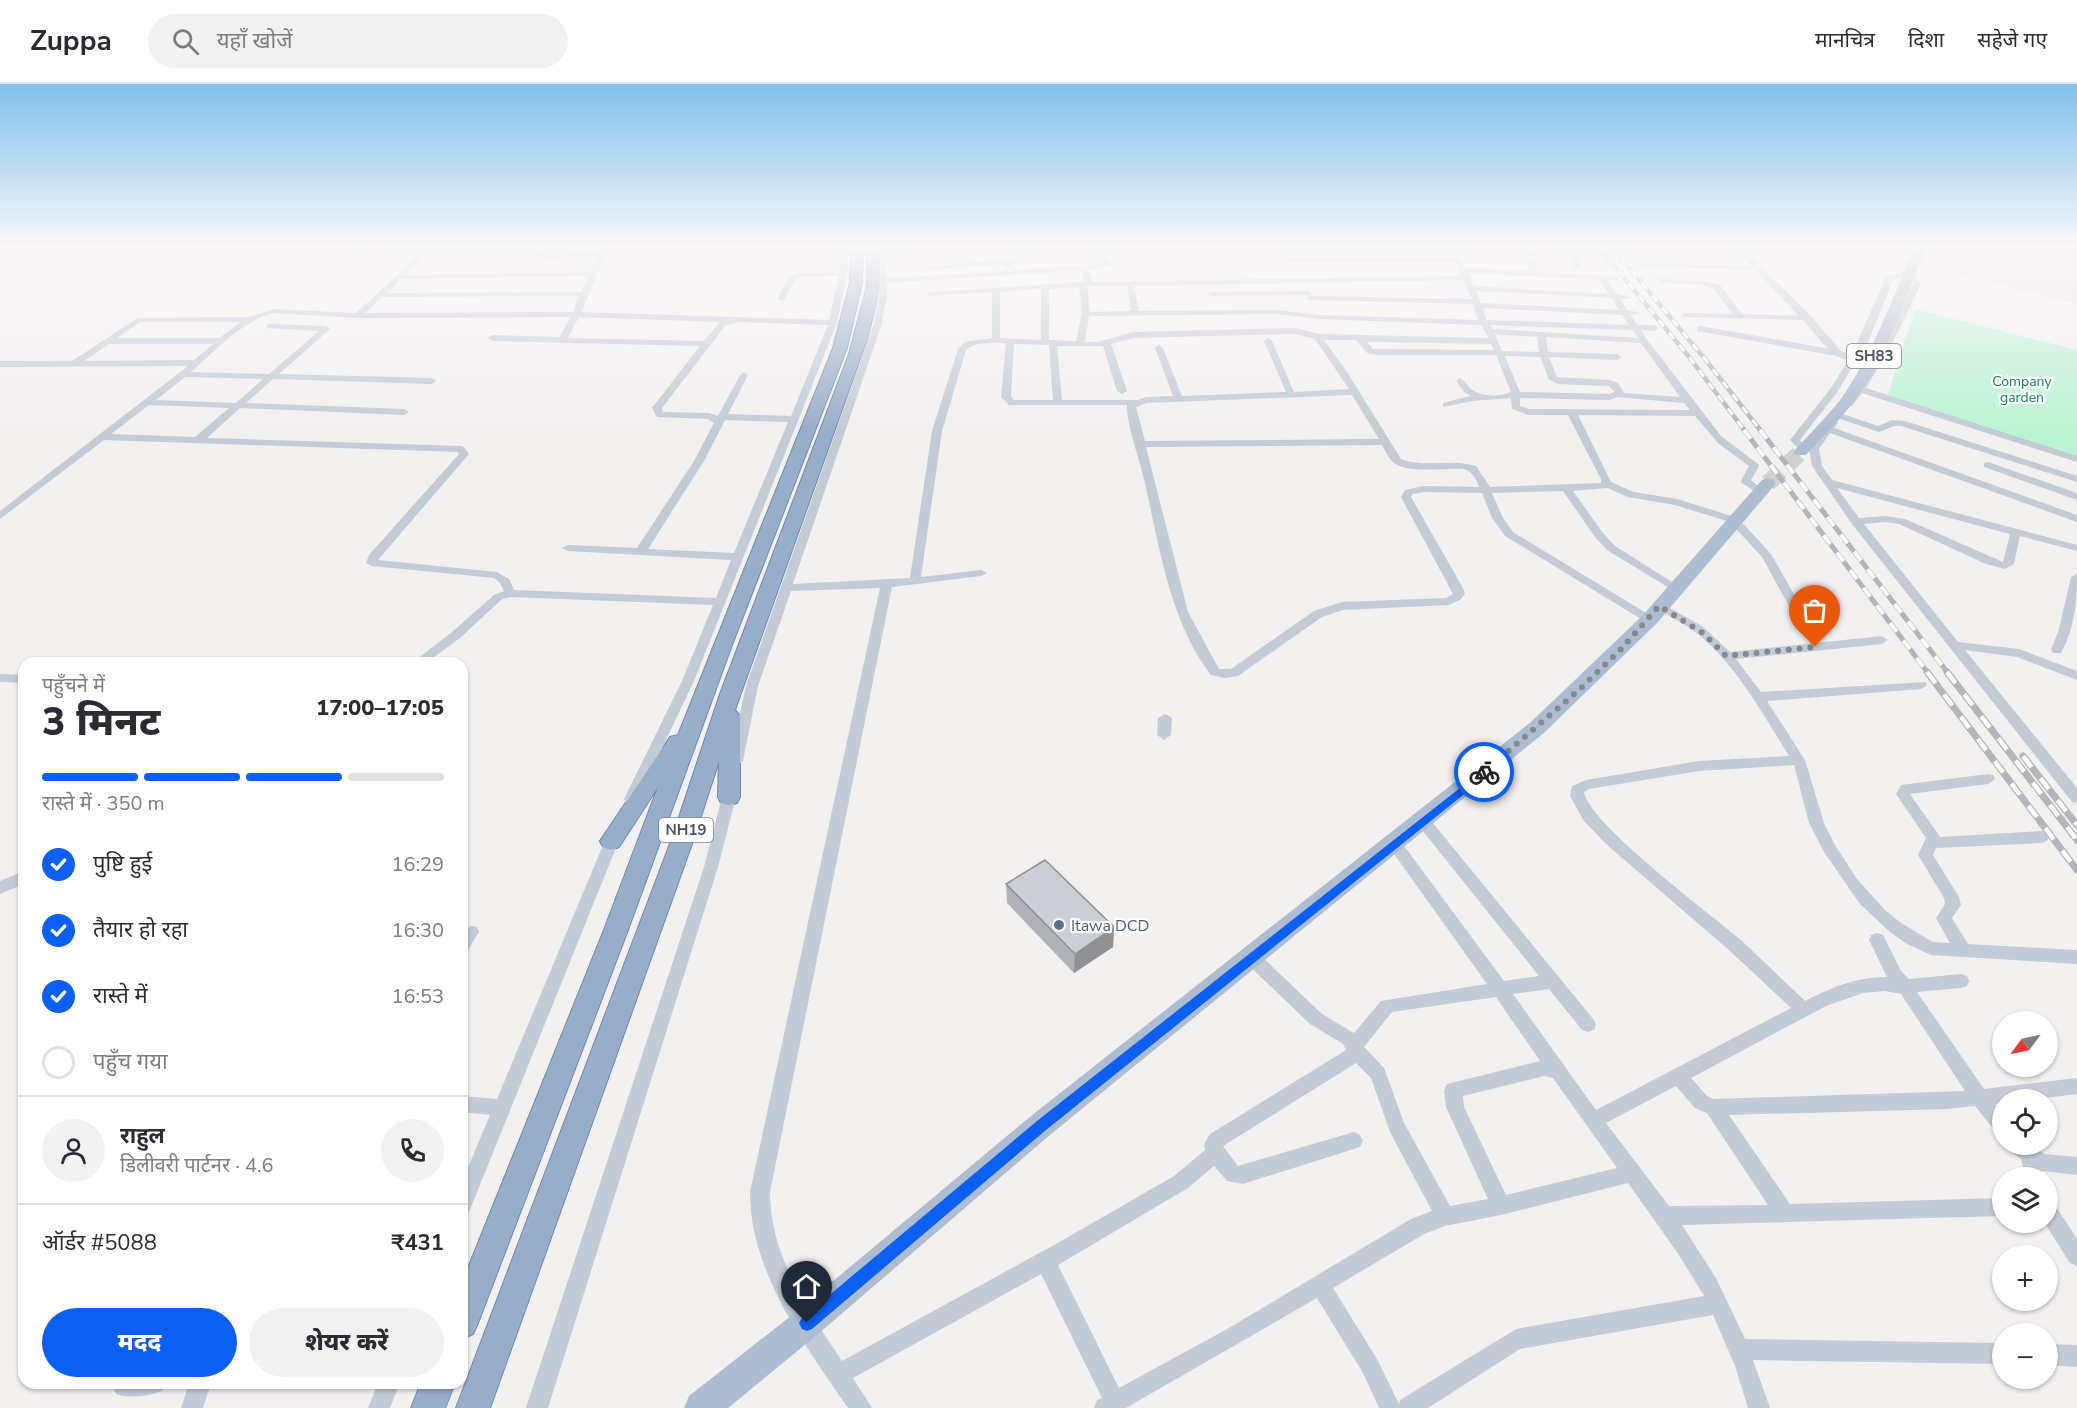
<!DOCTYPE html>
<html lang="hi">
<head>
<meta charset="utf-8">
<style>
  body { margin:0; font-family:"Nunito Sans","Noto Sans Devanagari",sans-serif; background:#f2f2f3; color:#2b2b33; height:100vh; display:flex; flex-direction:column; font-size:22px; white-space:nowrap }
  * { box-sizing:border-box; margin:0 }
  p { font-size:20px; color:#7c7c81 }
  .icon { flex:none; width:33px; height:33px; fill:none; stroke:currentColor; stroke-width:2; stroke-linecap:round; stroke-linejoin:round }
  .map { position:relative; flex:1; overflow:hidden }
  .panel { position:absolute; left:18px; top:573px; width:450px; height:732px; display:flex; flex-direction:column; background:#fff; border-radius:18px; box-shadow:0 2px 4px #0004 }
  .panel>* { flex:none }
  .needle { width:39px; rotate:237deg }
  .controls { position:absolute; left:1992px; top:927px; display:grid; gap:12px }
  .controls a { display:grid; place-items:center; width:66px; height:66px; border-radius:50%; background:#fff; box-shadow:0 2px 4px #0004; font-size:30px }
  .pin { position:absolute; display:grid; place-items:center; width:51px; height:51px; color:#fff; margin:-62px -26px; border-radius:50% 50% 50% 0; rotate:-45deg; box-shadow:0 0 6px #0007 }
  .pin .icon { rotate:45deg }
  .courier { position:absolute; display:grid; place-items:center; width:60px; height:60px; margin:-30px; border:4px solid #0b5ff2; border-radius:50%; background:#fff; color:#222; box-shadow:0 2px 8px #0007 }
  .summary em { font-style:normal; font-weight:800 }
  .summary div { display:flex; flex-direction:column-reverse }
  .summary { display:flex; align-items:center; justify-content:space-between; height:102px; padding:0 24px }
  h1 { font-size:39px; font-weight:800; line-height:45px }
  .bar { display:grid; grid-template-columns:repeat(4,1fr); gap:9px 6px; align-content:center; height:72px; padding:0 24px }
  .bar i { height:8px; border-radius:4px; background:#e1e1e2 }
  .bar .on { background:#0b5ff2 }
  .bar p { grid-column:span 4 }
  .line { display:flex; align-items:center; gap:15px; padding:0 24px; border-top:2px solid #e1e1e2 }
  .line div { flex:1 }
  .round { display:grid; place-items:center; flex:none; width:63px; height:63px; border-radius:32px; background:#f2f2f3 }
  ol { padding:0 24px; list-style:none }
  li { display:flex; align-items:center; gap:18px; height:66px }
  li p { margin-inline-start:auto }
  li .icon { padding:6px; border-radius:50%; background:#0b5ff2; color:#fff; stroke-width:4 }
  li:last-child { color:#7c7c81 }
  li i { width:33px; height:33px; border:3px solid #e1e1e2; border-radius:50% }
  .primary-button { display:flex; gap:12px; margin-top:auto; padding:12px 24px }
  .primary-button a { flex:1; height:69px; border-radius:36px; background:#0b5ff2; color:#fff; font-size:24px; font-weight:800; line-height:69px; text-align:center }
  .primary-button a+a { background:#f2f2f3; color:#2b2b33 }
  header { display:flex; align-items:center; gap:36px; box-sizing:border-box; height:84px; padding:0 30px; background:#fff; border-bottom:2px solid #e1e1e2 }
  header strong { font-size:28px }
  nav { display:flex; gap:33px; margin-inline-start:auto; font-size:21px }
  .search { width:420px; height:54px; background:#f2f2f3; display:flex; align-items:center; gap:15px; box-sizing:border-box; padding:0 21px; border-radius:33px; color:#7c7c81; font-size:22px }
  .map>svg:first-child { display:block }
  .education { fill:#e4e1e2 }
  .green { fill:#bcf3d5 }
  .lines { fill:none; stroke-linecap:round; stroke-linejoin:round }
  .primary-tunnel { stroke:#d0d0d3; stroke-width:17; stroke-dasharray:17 8; stroke-linecap:butt }
  .trunk-casing { stroke:#6f89ae; stroke-width:2 }
  .minor { fill:#c3cbd6; fill-rule:evenodd }
  .tertiary { fill:#c3cbd6; fill-rule:evenodd }
  .primary { fill:#aebdd1; fill-rule:evenodd }
  .trunk { fill:#99aeca; fill-rule:evenodd }
  .rail-far2-casing { stroke:#b2b5bb; stroke-width:4.5 }
  .rail-far1-casing { stroke:#b2b5bb; stroke-width:5 }
  .rail-casing { stroke:#b2b5bb; stroke-width:7 }
  .rail-far2 { stroke:#fff; stroke-width:3; stroke-dasharray:8; stroke-linecap:butt }
  .rail-far1 { stroke:#fff; stroke-width:4; stroke-dasharray:11; stroke-linecap:butt }
  .rail { stroke:#fff; stroke-width:4.5; stroke-dasharray:14; stroke-linecap:butt }
  .wall { fill:#afb2b7 }
  .shaded-wall { fill:#8f9195 }
  .building { fill:#cccfd5; stroke:#8f9195; stroke-width:1.5 }
  .route { fill:#0b5ff2 }
  .done { stroke:#838992; stroke-width:6; stroke-dasharray:0 10.8 }
  .service-dot { fill:#5c6f8a; stroke:#fff; stroke-width:2 }
  .labels { text-anchor:middle; stroke-width:4.5; stroke-linejoin:round; paint-order:stroke }
  .far-park-label { font-size:14px; fill:#108251; stroke:#fff }
  .shield { fill:#fff; stroke:#7e868f; stroke-width:1.5 }
  .shield-label { font-size:15px; font-weight:bold; fill:#46525f }
  .service-label { font-size:16px; fill:#4e5e75; stroke:#fff; text-anchor:start }
</style>
</head>
<body>
<header>
<strong>Zuppa</strong>
<div class="search"><svg class="icon" aria-label="search" viewBox="0 0 24 24"><circle cx="10" cy="10" r="6"/><path d="M15 15l6 6"/></svg>यहाँ खोजें</div>
<nav><a>मानचित्र</a><a>दिशा</a><a>सहेजे गए</a></nav>
</header>
<div class="map">
<svg width="2077" height="1324" viewBox="0 0 2077 1324">
  <rect width="100%" height="100%" fill="#f3f0f0"/>
  <path class="education" d="M1937 162H2054L2077 168V220L1936 185Z"/>
  <path class="green" d="M1915 225 2077 266V377L1886 317Z"/>
  <g class="lines">
    <path class="primary-tunnel" d="M1768 399 1801 368"/>
    <g class="trunk-casing">
      <path id="trunk" d="M851 162H863L862 199 847 264 732 561 628 846 478 1239 473 1250 462 1255V1199L604 846 658 703 619 763 611 766 603 763 600 757 670 653 678 651 833 264 850 199Z
        M867 162H879C883 195 875 226 866 258L735 626 740 632V713L737 719 729 721 721 719 718 713 719 677 693 757 490 1324H456L671 757 720 610 849 270 867 202Z
        M421 1299H455L445 1324H411Z"/>
    </g>
    <path class="minor" d="M346 162H426L430 164 428 167 528 165 547 171 597 169 601 162H607L606 171 581 228 829 236 839 192 800 193 795 196 784 217 777 215 789 193 795 189 840 188 839 162H847L848 186 837 239 694 597 636 719H626L624 715 682 597 713 521 511 513 502 515 460 554 426 579H412L452 548 494 511 504 507 500 499 494 494 372 482 366 479 369 471 459 370 458 368 104 356 0 435V427L188 282 0 283V277H72L138 234 250 233 273 225 356 229 397 191 420 166 349 165H346ZM527 169 547 175 596 173 590 188 406 191 424 171ZM588 192 581 208 387 209 402 195ZM579 212 573 228 365 229 382 213ZM273 229 357 234 571 233 559 253 492 251 488 254 492 257 700 262 652 324 656 332 659 333 708 335 714 339 694 377 637 464 568 461 562 464 568 467 731 476 716 514 514 506 509 495 497 488 378 476 469 370 464 363 461 362 207 354 240 324 404 331 409 328 404 325 246 319 273 295 432 300 436 297 432 294 279 290 330 245 326 242 270 240H267V244L319 247 269 290 191 288C216 266 241 238 273 229ZM579 233 720 238 704 257 568 254ZM140 238H241L219 254H117ZM738 238 828 241 791 332 728 330 748 291 744 288 740 291 718 332 709 329 663 328 662 324 725 242ZM109 260H213L194 276 84 277ZM185 293 263 295 236 319 156 316ZM149 321 229 324 195 353 111 350ZM725 336 788 338 734 469 648 465 704 377Z
      M879 162H912L908 164 887 165V194L1010 187 1004 180 931 186 927 184 931 182 1005 176 1013 178 1017 186 1104 179 1097 162H1103L1112 181 1088 186 1092 198 1461 192 1455 178H1290L1286 176 1290 174H1454L1451 168H1284L1280 166 1284 164H1449V162H1455L1466 184 1529 187 1527 170 1531 168 1535 170 1537 188 1618 192V196H1608L1617 210 1632 213 1628 215H1620L1627 226 1642 229 1631 231 1637 241H1654L1658 244 1654 247 1641 246 1646 254 1721 352 1758 380 1759 382 1751 396 1765 408 1760 411 1742 399 1741 397 1749 382 1719 360 1695 332 1578 331 1611 398 1634 408 1677 415 1738 434 1771 470 1799 519 1797 522H1789L1762 473 1730 438 1675 421 1628 413 1607 404 1573 407 1603 449 1615 462 1680 503 1682 505 1680 507 1676 508 1607 466 1595 453 1563 407 1492 409 1503 434 1513 448 1656 535 1650 539 1646 538 1505 452 1492 434 1482 409 1424 408 1413 410 1411 413 1463 504 1465 510 1460 516 1448 521 1343 526 1322 533 1238 592 1225 594 1211 591C1168 535 1159 458 1143 391 1138 370 1127 342 1127 321H1009L1001 313 1006 259C993 259 976 257 966 266L942 347 921 493 981 486 987 489 981 492 892 503 770 1108C770 1172 808 1226 842 1277L1056 1160 1174 1092 1205 1066 1204 1060 1210 1050 1346 966 1343 960 1310 940 1245 878 1243 873 1245 868 1251 866 1257 868 1322 930 1354 949 1381 917 1487 900 1389 763 1387 759 1389 755H1399L1504 897 1539 892 1418 741 1416 737 1418 733H1428L1594 936 1596 941 1594 946 1588 948 1582 946 1549 905 1513 910 1596 1026 1791 924 1730 867 1606 760 1584 737 1570 712 1572 702 1586 696 1699 677 1789 672C1763 630 1737 582 1698 550 1685 540 1670 532 1655 525L1653 522 1659 518 1702 542 1730 568 1882 552 1888 556 1882 560 1736 575 1761 608 1926 598 1927 601 1921 605 1767 617 1805 676 1824 739 1835 761 1857 795 1885 826 1901 839 1933 858 1950 859 1936 834 1945 820 1944 814 1918 771 1926 754 1896 710 1901 701 1988 690 1993 691 1995 695 1988 700 1910 710 1940 753 2042 747 2047 749 2049 753 2047 757 2042 759 1936 764 1933 771 1959 813 1961 821 1952 834 1968 860 2077 866V880L1931 871 1907 860 1890 848 1860 820 1824 768 1809 739 1794 681 1699 687 1589 705 1584 708C1588 739 1713 832 1742 857 1763 877 1784 897 1805 917 1829 904 1860 892 1887 893L1869 856 1871 851 1877 849 1883 851 1901 887 1909 895 1961 890 1967 892 1969 897 1967 902 1961 904 1917 908 1984 1005 2077 994V1010L2031 1016H2002V1019L1995 1020 2002 1029V1051L1996 1048 1975 1022 1948 1025 1729 1031 1790 1120 2002 1114V1132L1682 1141 1716 1194 1745 1255 2002 1259V1280L1753 1276 1770 1324H1748L1735 1282 1713 1231 1520 1265 1428 1324H1379L1363 1289 1317 1214 1126 1324H1094L1097 1316 1102 1314 1041 1190 853 1294 872 1324H848C805 1261 750 1188 750 1108L880 504 791 507 758 602 743 677 736 682 729 677 746 602 873 242 879 212ZM1074 187 1082 189 1084 198 928 208V212H931L992 208V254L965 258 958 265 932 347 910 494 793 500 881 242 887 212V199ZM1468 189 1600 196 1609 210 1474 202ZM1463 196 1472 215 1310 212 1306 214 1310 216 1473 220 1478 236 1319 231 1276 226 1139 227 1134 202ZM1087 202H1127L1131 227 1090 228ZM1079 203 1082 227 1076 257 1049 256V205ZM1041 205V256L1000 254V208ZM1476 207 1612 214 1619 226 1481 219ZM1483 224 1622 231 1629 241 1486 236ZM1276 230 1319 235 1481 241 1489 254 1320 250 1295 244 1133 248 1098 258H1085L1089 232ZM1490 241 1632 246 1638 254 1493 245ZM1295 250 1315 255 1349 305 1294 308 1272 257 1268 254 1264 257 1286 308 1182 312 1163 264 1159 261 1155 264 1173 312 1146 313 1138 316H1062L1057 262H1103L1117 307 1122 310 1127 307 1111 260 1133 254ZM1495 250 1537 253 1539 268 1502 267ZM1546 253 1641 259 1680 313 1624 309 1618 299 1610 296 1557 293 1549 273 1617 276 1621 273 1617 270 1548 268ZM1324 256H1356L1367 269 1378 271H1496L1511 308C1499 313 1482 313 1471 305 1467 301 1465 297 1460 294L1456 297 1464 308 1471 312 1443 319V323L1472 317 1511 314 1512 325 1528 331H1568L1601 395V399L1490 403 1476 382C1451 375 1424 384 1401 375L1347 288ZM1367 258 1491 260 1494 266 1378 265H1373ZM1014 260 1049 261 1053 316H1014L1011 312ZM1505 272 1540 273 1549 295 1557 300 1609 302 1615 308 1609 310 1520 308ZM1352 311 1379 355 1145 357 1136 323 1147 319ZM1617 313 1684 319 1690 326 1529 325 1520 322V314L1610 316ZM1382 361C1385 366 1388 373 1392 377 1405 391 1445 383 1463 385 1472 387 1476 394 1479 403L1424 402 1405 406 1401 413 1453 510 1446 514 1342 518 1314 527 1231 585H1219L1188 528 1146 363ZM1885 907 1901 910 1965 1007 1713 1015 1707 1012 1691 994 1826 922 1863 909ZM1496 913 1540 977 1447 1000 1444 1006 1446 1023 1488 1115 1450 1122 1404 1039 1384 984 1364 963 1392 928ZM1356 979 1371 994 1390 1048 1432 1127 1411 1135 1229 1244 1119 1304 1058 1181 1188 1104 1214 1082 1227 1097 1243 1100 1360 1063 1363 1057 1360 1051 1354 1048 1238 1082 1223 1062ZM1544 992 1553 994 1617 1084 1506 1111 1464 1023 1463 1012ZM1676 1002 1695 1024 1707 1029 1768 1121 1669 1122 1606 1039ZM1628 1099 1679 1171 1704 1212 1516 1245 1400 1316 1399 1320 1377 1275 1333 1204 1424 1150 1445 1142 1501 1131Z
      M997 162H1085L1081 164 1011 166Z
      M1564 162H1571L1581 184H1575Z
      M1903 162H1914L1924 165 1920 167Z
      M1645 179 1758 182 1762 184 1758 186 1642 183V179Z
      M1906 188H1912L1921 200 1891 262 1866 304 2077 372V378L1862 309 1852 322H1846L1844 320C1872 282 1893 243 1913 200L1905 190Z
      M1659 195 1703 197 1720 201 1742 230 1807 232 1811 234 1807 236 1683 233V229H1686L1733 230 1714 205 1703 201 1662 199H1659Z
      M1307 207 1311 209 1310 211 1211 212 1207 210 1211 208Z
      M1700 242 1837 266 1841 269 1837 272 1697 247V243Z
      M1850 273 1857 275 1838 307 1800 356 1809 365 1801 367 1790 356 1831 304Z
      M1840 329 1878 342 1892 336 1905 337 2077 392V398L1901 342H1894L1879 348 1837 334 1835 332Z
      M1833 336 1838 339 1834 344 2077 431V438L1830 349 1819 365 1822 382 1832 396 2077 461V467L2020 452 2014 480 2005 485 1986 480 1899 440 1886 438 1864 440 1958 558 2019 565 2077 587V596L2017 573 1965 566 2077 704V719L2072 718 1852 440 1812 382 1809 365 1825 343ZM1837 404 2010 450 2003 478 1905 435 1886 432 1859 434Z
      M1988 378 2077 409V416L1984 383V379Z
      M2077 490C2077 517 2075 544 2061 569H2053L2051 566 2059 545 2071 493Z
      M0 590 24 591V599L0 598Z
      M1165 630 1172 634 1171 651 1164 656 1157 651 1158 634Z
      M731 700 736 701 738 705 718 783 548 1324H526L704 783 724 705 726 701Z
      M615 744 620 745 622 749 469 1128 462 1130V1098L490 1031 462 1028V1012L497 1015 608 749 610 745Z
      M24 787V800L0 810V797Z
      M471 842 477 843 479 848 468 866 462 868C462 857 459 846 471 842Z
      M2008 1060H2031L2044 1070 2077 1073V1091L2042 1087 2044 1094H2025L2021 1075 2010 1066Z
      M2048 1118 2055 1121 2077 1155V1182L2070 1179 2044 1138H2048Z
      M2048 1260 2077 1261V1283L2048 1281Z
      M115 1299H165L162 1307C149 1312 129 1315 116 1310L113 1302Z
      M189 1299H211L203 1324H181Z
      M378 1299H400L390 1324H368Z"/>
    <path class="tertiary" d="M1732 162H1741L1811 232 1841 267 1852 271 1886 192 1909 187 1914 190 1893 196 1862 273 1853 278 1833 271 1803 236Z"/>
    <path class="primary" d="M1915 162H1927C1905 213 1888 271 1855 316 1841 335 1822 353 1806 371H1796L1793 368 1796 365C1812 347 1831 329 1845 309 1875 264 1894 211 1915 162Z
      M1768 394 1774 396 1776 399 1774 402 1657 539 1545 648 1051 1050 818 1250 728 1324H684L689 1312 796 1228 1031 1032 1531 638 1643 531 1762 396Z"/>
    <use href="#trunk" class="trunk"/>
    <g class="rail-far2-casing">
      <path id="rail-far2" d="M1598 162 1689 273 1745 347
        M1611 162 1705 275 1761 347"/>
    </g>
    <g class="rail-far1-casing">
      <path id="rail-far1" d="M1744 346 1928 589
        M1760 346 1948 589"/>
    </g>
    <g class="rail-casing">
      <path id="rail" d="M1927 588 2077 786
        M1947 588 2077 756
        M2023 672 2077 741"/>
    </g>
    <use href="#rail-far2" class="rail-far2"/>
    <use href="#rail-far1" class="rail-far1"/>
    <use href="#rail" class="rail"/>
  </g>
  <path class="wall" d="M1006 800 1114 843 1113 863 1074 889 1007 819Z"/>
  <path class="shaded-wall" d="M1114 843 1113 863 1074 889 1075 870Z"/>
  <path class="building" d="M1045 776 1114 843 1075 870 1006 800Z"/>
  <linearGradient id="sky" x2="0" y2="1"><stop stop-color="#81c1ec"/><stop offset="0.47" stop-color="#faf8f8"/><stop offset="1" stop-color="#faf8f8" stop-opacity="0"/></linearGradient>
  <rect width="2077" height="347" fill="url(#sky)"/>
  <path class="route" d="M1484 685 1488 686V691L1046 1046 812 1245 807 1247 802 1245 799 1239 802 1234 1037 1037Z"/>
  <g class="lines">
    <path class="done" d="M1484 688 1579 606 1622 564 1659 522 1703 549 1726 572 1815 563"/>
  </g>
  <circle class="service-dot" cx="1059" cy="841" r="6"/>
  <g class="labels">
    <g class="far-park-label">
      <text x="2022" y="302">Company<tspan x="2022" dy="16">garden</tspan></text>
    </g>
    <g class="shield">
      <rect x="1847" y="260" width="54" height="24" rx="4.5"/>
      <rect x="659" y="734" width="54" height="24" rx="4.5"/>
    </g>
    <g class="shield-label">
      <text x="1874" y="277">SH83</text>
      <text x="686" y="751">NH19</text>
    </g>
    <g class="service-label">
      <text x="1071" y="847">Itawa DCD</text>
    </g>
  </g>
</svg>
<div class="controls">
<a><svg class="needle" viewBox="-14 -14 28 28"><path d="M0-13l5 13h-10z" fill="#e53935"/><path d="M0 13l5-13h-10z" fill="#7c7c81"/></svg></a>
<a><svg class="icon" aria-label="locate" viewBox="0 0 24 24"><circle cx="12" cy="12" r="6"/><path d="M12 2v4M12 18v4M2 12h4M18 12h4"/></svg></a>
<a><svg class="icon" aria-label="layers" viewBox="0 0 24 24"><path d="M12 4l9 5-9 5-9-5zM3 14l9 5 9-5"/></svg></a>
<a>+</a>
<a>−</a>
</div>
<div class="pin" style="left:1815px;top:563px;background:#ea580c"><svg class="icon" aria-label="bag" viewBox="0 0 24 24"><path d="M5 8h14l-1 12H6zM9 8a3 3 0 0 1 6 0"/></svg></div>
<div class="pin" style="left:807px;top:1239px;background:#1f2937"><svg class="icon" aria-label="home" viewBox="0 0 24 24"><path d="M3 11l9-7 9 7M6 9v11h12V9"/></svg></div>
<div class="courier" style="left:1484px;top:688px"><svg class="icon" aria-label="bike" viewBox="0 0 24 24"><circle cx="6" cy="16" r="4"/><circle cx="18" cy="16" r="4"/><path d="M6 16l4-8h5l3 8M10 8l3 8H6M13 5h3"/></svg></div>
<section class="panel">
<div class="summary"><div><h1>3 मिनट</h1><p>पहुँचने में</p></div><em>17:00–17:05</em></div>
<div class="bar"><i class="on"></i><i class="on"></i><i class="on"></i><i></i><p>रास्ते में · 350 m</p></div>
<ol>
<li><svg class="icon" aria-label="check" viewBox="0 0 24 24"><path d="M5 12l5 5 9-10"/></svg>पुष्टि हुई<p>16:29</p></li>
<li><svg class="icon" aria-label="check" viewBox="0 0 24 24"><path d="M5 12l5 5 9-10"/></svg>तैयार हो रहा<p>16:30</p></li>
<li><svg class="icon" aria-label="check" viewBox="0 0 24 24"><path d="M5 12l5 5 9-10"/></svg>रास्ते में<p>16:53</p></li>
<li><i></i>पहुँच गया</li>
</ol>
<div class="line" style="height:108px"><a class="round"><svg class="icon" aria-label="person" viewBox="0 0 24 24"><circle cx="12" cy="8" r="4"/><path d="M4 21q1-7 8-7t8 7"/></svg></a><div><b>राहुल</b><p>डिलीवरी पार्टनर · 4.6</p></div><a class="round"><svg class="icon" aria-label="phone" viewBox="0 0 24 24"><path d="M5 4h4l2 5-3 2q2 4 5 5l2-3 5 2v4C11 20 4 13 5 4z"/></svg></a></div>
<div class="line" style="height:78px"><div>ऑर्डर #5088</div><b>₹431</b></div>
<div class="primary-button"><a>मदद</a><a>शेयर करें</a></div>
</section>
</div>
</body>
</html>
